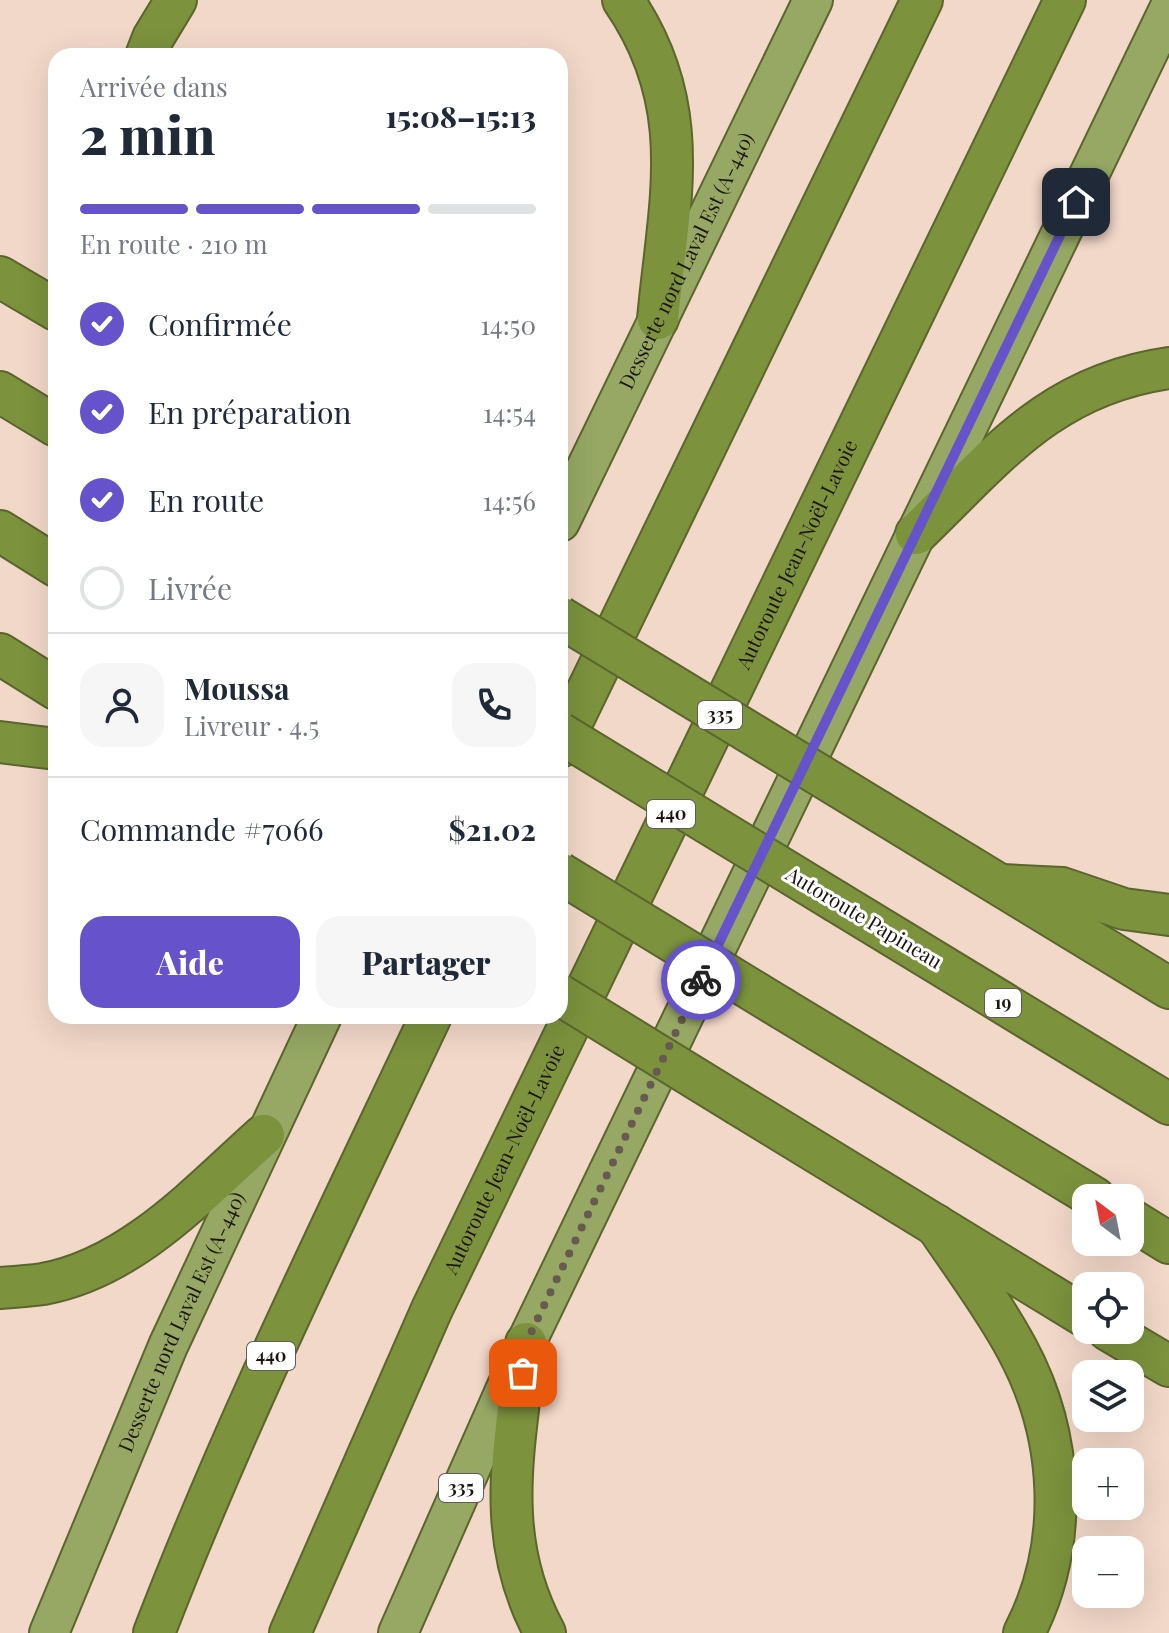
<!DOCTYPE html>
<html lang="fr">
<head>
<meta charset="utf-8">
<style>
  body { margin:0; font-family:"Playfair Display",serif; background:#f6f6f7; color:#1f2937; height:100vh; display:flex; flex-direction:column; font-size:30px; white-space:nowrap }
  * { box-sizing:border-box; margin:0 }
  p { font-size:26px; color:#747a83 }
  .icon { flex:none; width:44px; height:44px; fill:none; stroke:currentColor; stroke-width:2; stroke-linecap:round; stroke-linejoin:round }
  .map { position:relative; flex:1; overflow:hidden }
  .side { position:absolute; left:48px; top:48px; width:520px; height:976px; display:flex; flex-direction:column; background:#fff; border-radius:24px; box-shadow:0 8px 32px #0002 }
  .side>* { flex:none }
  .needle { width:52px; rotate:328deg }
  .controls { position:absolute; left:1072px; top:1184px; display:grid; gap:16px }
  .controls a { display:grid; place-items:center; width:72px; height:72px; border-radius:16px; background:#fff; box-shadow:0 8px 32px #0002; font-size:40px }
  .pin { position:absolute; display:grid; place-items:center; width:68px; height:68px; color:#fff; margin:-34px; border-radius:16px; box-shadow:0 4px 12px #0006 }
  .courier { position:absolute; display:grid; place-items:center; width:80px; height:80px; margin:-40px; border:6px solid #6653cc; border-radius:50%; background:#fff; color:#222; box-shadow:0 2px 10px #0007 }
  .summary em { font-style:normal; font-weight:800 }
  .summary div { display:flex; flex-direction:column-reverse }
  .summary { display:flex; align-items:center; justify-content:space-between; height:136px; padding:0 32px }
  h1 { font-size:52px; font-weight:800; line-height:60px }
  .bar { display:grid; grid-template-columns:repeat(4,1fr); gap:12px 8px; align-content:center; height:96px; padding:0 32px }
  .bar i { height:10px; border-radius:6px; background:#e0e1e3 }
  .bar .current { background:#6653cc }
  .bar p { grid-column:span 4 }
  .line { display:flex; align-items:center; gap:20px; padding:0 32px; border-top:2px solid #e0e1e3 }
  .line div { flex:1 }
  .round { display:grid; place-items:center; flex:none; width:84px; height:84px; border-radius:24px; background:#f6f6f7 }
  ol { padding:0 32px; list-style:none }
  li { display:flex; align-items:center; gap:24px; height:88px }
  li p { margin-inline-start:auto }
  li .icon { padding:8px; border-radius:50%; background:#6653cc; color:#fff; stroke-width:4 }
  li:last-child { color:#747a83 }
  li i { width:44px; height:44px; border:4px solid #e0e1e3; border-radius:50% }
  .cta { display:flex; gap:16px; margin-top:auto; padding:16px 32px }
  .cta a { flex:1; height:92px; border-radius:24px; background:#6653cc; color:#fff; font-size:32px; font-weight:800; line-height:92px; text-align:center }
  .cta a+a { background:#f6f6f7; color:#1f2937 }
  .map>svg:first-child { display:block }
  .lines { fill:none; stroke-linecap:round; stroke-linejoin:round }
  .trunk-casing { stroke:#5b662d; stroke-width:42 }
  .motorway-casing { stroke:#5b662d; stroke-width:44 }
  .trunk { stroke:#96a864; stroke-width:38 }
  .motorway { stroke:#7c923d; stroke-width:40 }
  .motorway-bridge-casing { stroke:#5b662d; stroke-width:44; stroke-linecap:butt }
  .motorway-bridge { stroke:#7c923d; stroke-width:40 }
  .done { stroke:#685951; stroke-width:8; stroke-dasharray:0 14.4 }
  .route { stroke:#6653cc; stroke-width:10 }
  .labels { text-anchor:middle; stroke-width:6; stroke-linejoin:round; paint-order:stroke }
  .shield { fill:#fff; stroke:#625b58; stroke-width:2 }
  .shield-label { font-size:18px; font-weight:bold; fill:#1e1510 }
  .street-label { font-size:20px; fill:#1e1510; stroke:#fff }
</style>
</head>
<body>
<div class="map">
<svg width="1169" height="1633" viewBox="0 0 1169 1633">
  <rect width="100%" height="100%" fill="#f2d8c9"/>
  <g class="lines">
    <g class="trunk-casing">
      <g id="trunk">
        <path id="s1" d="M560 522 813 0"/>
        <path id="s2" d="M49 1633 168 1346 322 1016"/>
        <path d="M398 1633 526 1343 1169 9"/>
      </g>
    </g>
    <g class="motorway-casing">
      <g id="motorway">
        <path d="M623 0C696 106 669 201 658 319"/>
        <path d="M146 56 153 38 176 0"/>
        <path d="M0 277 56 310"/>
        <path d="M0 392 56 426"/>
        <path d="M0 531 56 566"/>
        <path d="M916 534C997 456 1050 385 1169 368"/>
        <path d="M0 654 56 689"/>
        <path d="M0 742 56 749"/>
        <path d="M560 747 922 0"/>
        <path d="M880 812 1169 988"/>
        <path d="M1002 885 1062 888 1124 909 1169 915"/>
        <path d="M837 902 1169 1104"/>
        <path d="M783 1009 1095 1198"/>
        <path d="M739 1105 1086 1317"/>
        <path d="M1130 1219 1169 1243"/>
        <path d="M936 1225C963 1265 994 1306 1017 1349 1064 1436 1070 1544 1024 1633"/>
        <path d="M0 1288C14 1287 29 1286 43 1284 132 1268 200 1192 264 1135"/>
        <path d="M1108 1330 1169 1366"/>
        <path d="M526 1343C515 1447 492 1536 545 1633"/>
        <path d="M154 1633C235 1422 335 1220 431 1016"/>
        <path id="s3" d="M290 1633 432 1309 1065 0"/>
      </g>
    </g>
    <use href="#trunk" class="trunk"/>
    <use href="#motorway" class="motorway"/>
    <g class="motorway-bridge-casing">
      <path id="motorway-bridge" d="M560 617 880 812
        M560 733 837 902
        M560 873 783 1009
        M560 995 739 1105"/>
    </g>
    <use href="#motorway-bridge" class="motorway-bridge"/>
  </g>
  <g class="lines">
    <path class="done" d="M523 1373 526 1343 701 980"/>
    <path class="route" d="M701 980 1076 202"/>
  </g>
  <g class="labels">
    <g class="shield">
      <rect x="698" y="701" width="44" height="28" rx="6"/>
      <rect x="647" y="800" width="48" height="28" rx="6"/>
      <rect x="985" y="989" width="36" height="28" rx="6"/>
      <rect x="247" y="1342" width="48" height="28" rx="6"/>
      <rect x="439" y="1474" width="44" height="28" rx="6"/>
    </g>
    <g class="shield-label">
      <text x="720" y="721">335</text>
      <text x="671" y="820">440</text>
      <text x="1003" y="1009">19</text>
      <text x="271" y="1362">440</text>
      <text x="461" y="1494">335</text>
    </g>
    <g class="street-label">
      <text dy="7" stroke="none"><textPath href="#s1" startOffset="290">Desserte nord Laval Est (A-440)</textPath></text>
      <text dy="7" stroke="none"><textPath href="#s3" startOffset="1192">Autoroute Jean-Noël-Lavoie</textPath></text>
      <text transform="translate(864 918) rotate(31)" y="7">Autoroute Papineau</text>
      <text dy="7" stroke="none"><textPath href="#s3" startOffset="520">Autoroute Jean-Noël-Lavoie</textPath></text>
      <text dy="7" stroke="none"><textPath href="#s2" startOffset="338">Desserte nord Laval Est (A-440)</textPath></text>
    </g>
  </g>
</svg>
<div class="controls">
<a><svg class="needle" viewBox="-14 -14 28 28"><path d="M0-13l5 13h-10z" fill="#e53935"/><path d="M0 13l5-13h-10z" fill="#747a83"/></svg></a>
<a><svg class="icon" aria-label="locate" viewBox="0 0 24 24"><circle cx="12" cy="12" r="6"/><path d="M12 2v4M12 18v4M2 12h4M18 12h4"/></svg></a>
<a><svg class="icon" aria-label="layers" viewBox="0 0 24 24"><path d="M12 4l9 5-9 5-9-5zM3 14l9 5 9-5"/></svg></a>
<a>+</a>
<a>−</a>
</div>
<div class="pin" style="left:523px;top:1373px;background:#ea580c"><svg class="icon" aria-label="bag" viewBox="0 0 24 24"><path d="M5 8h14l-1 12H6zM9 8a3 3 0 0 1 6 0"/></svg></div>
<div class="pin" style="left:1076px;top:202px;background:#1f2937"><svg class="icon" aria-label="home" viewBox="0 0 24 24"><path d="M3 11l9-7 9 7M6 9v11h12V9"/></svg></div>
<div class="courier" style="left:701px;top:980px"><svg class="icon" aria-label="bike" viewBox="0 0 24 24"><circle cx="6" cy="16" r="4"/><circle cx="18" cy="16" r="4"/><path d="M6 16l4-8h5l3 8M10 8l3 8H6M13 5h3"/></svg></div>
<section class="side">
<div class="summary"><div><h1>2 min</h1><p>Arrivée dans</p></div><em>15:08–15:13</em></div>
<div class="bar"><i class="current"></i><i class="current"></i><i class="current"></i><i></i><p>En route · 210 m</p></div>
<ol>
<li><svg class="icon" aria-label="check" viewBox="0 0 24 24"><path d="M5 12l5 5 9-10"/></svg>Confirmée<p>14:50</p></li>
<li><svg class="icon" aria-label="check" viewBox="0 0 24 24"><path d="M5 12l5 5 9-10"/></svg>En préparation<p>14:54</p></li>
<li><svg class="icon" aria-label="check" viewBox="0 0 24 24"><path d="M5 12l5 5 9-10"/></svg>En route<p>14:56</p></li>
<li><i></i>Livrée</li>
</ol>
<div class="line" style="height:144px"><a class="round"><svg class="icon" aria-label="person" viewBox="0 0 24 24"><circle cx="12" cy="8" r="4"/><path d="M4 21q1-7 8-7t8 7"/></svg></a><div><b>Moussa</b><p>Livreur · 4.5</p></div><a class="round"><svg class="icon" aria-label="phone" viewBox="0 0 24 24"><path d="M5 4h4l2 5-3 2q2 4 5 5l2-3 5 2v4C11 20 4 13 5 4z"/></svg></a></div>
<div class="line" style="height:104px"><div>Commande #7066</div><b>$21.02</b></div>
<div class="cta"><a>Aide</a><a>Partager</a></div>
</section>
</div>
</body>
</html>
